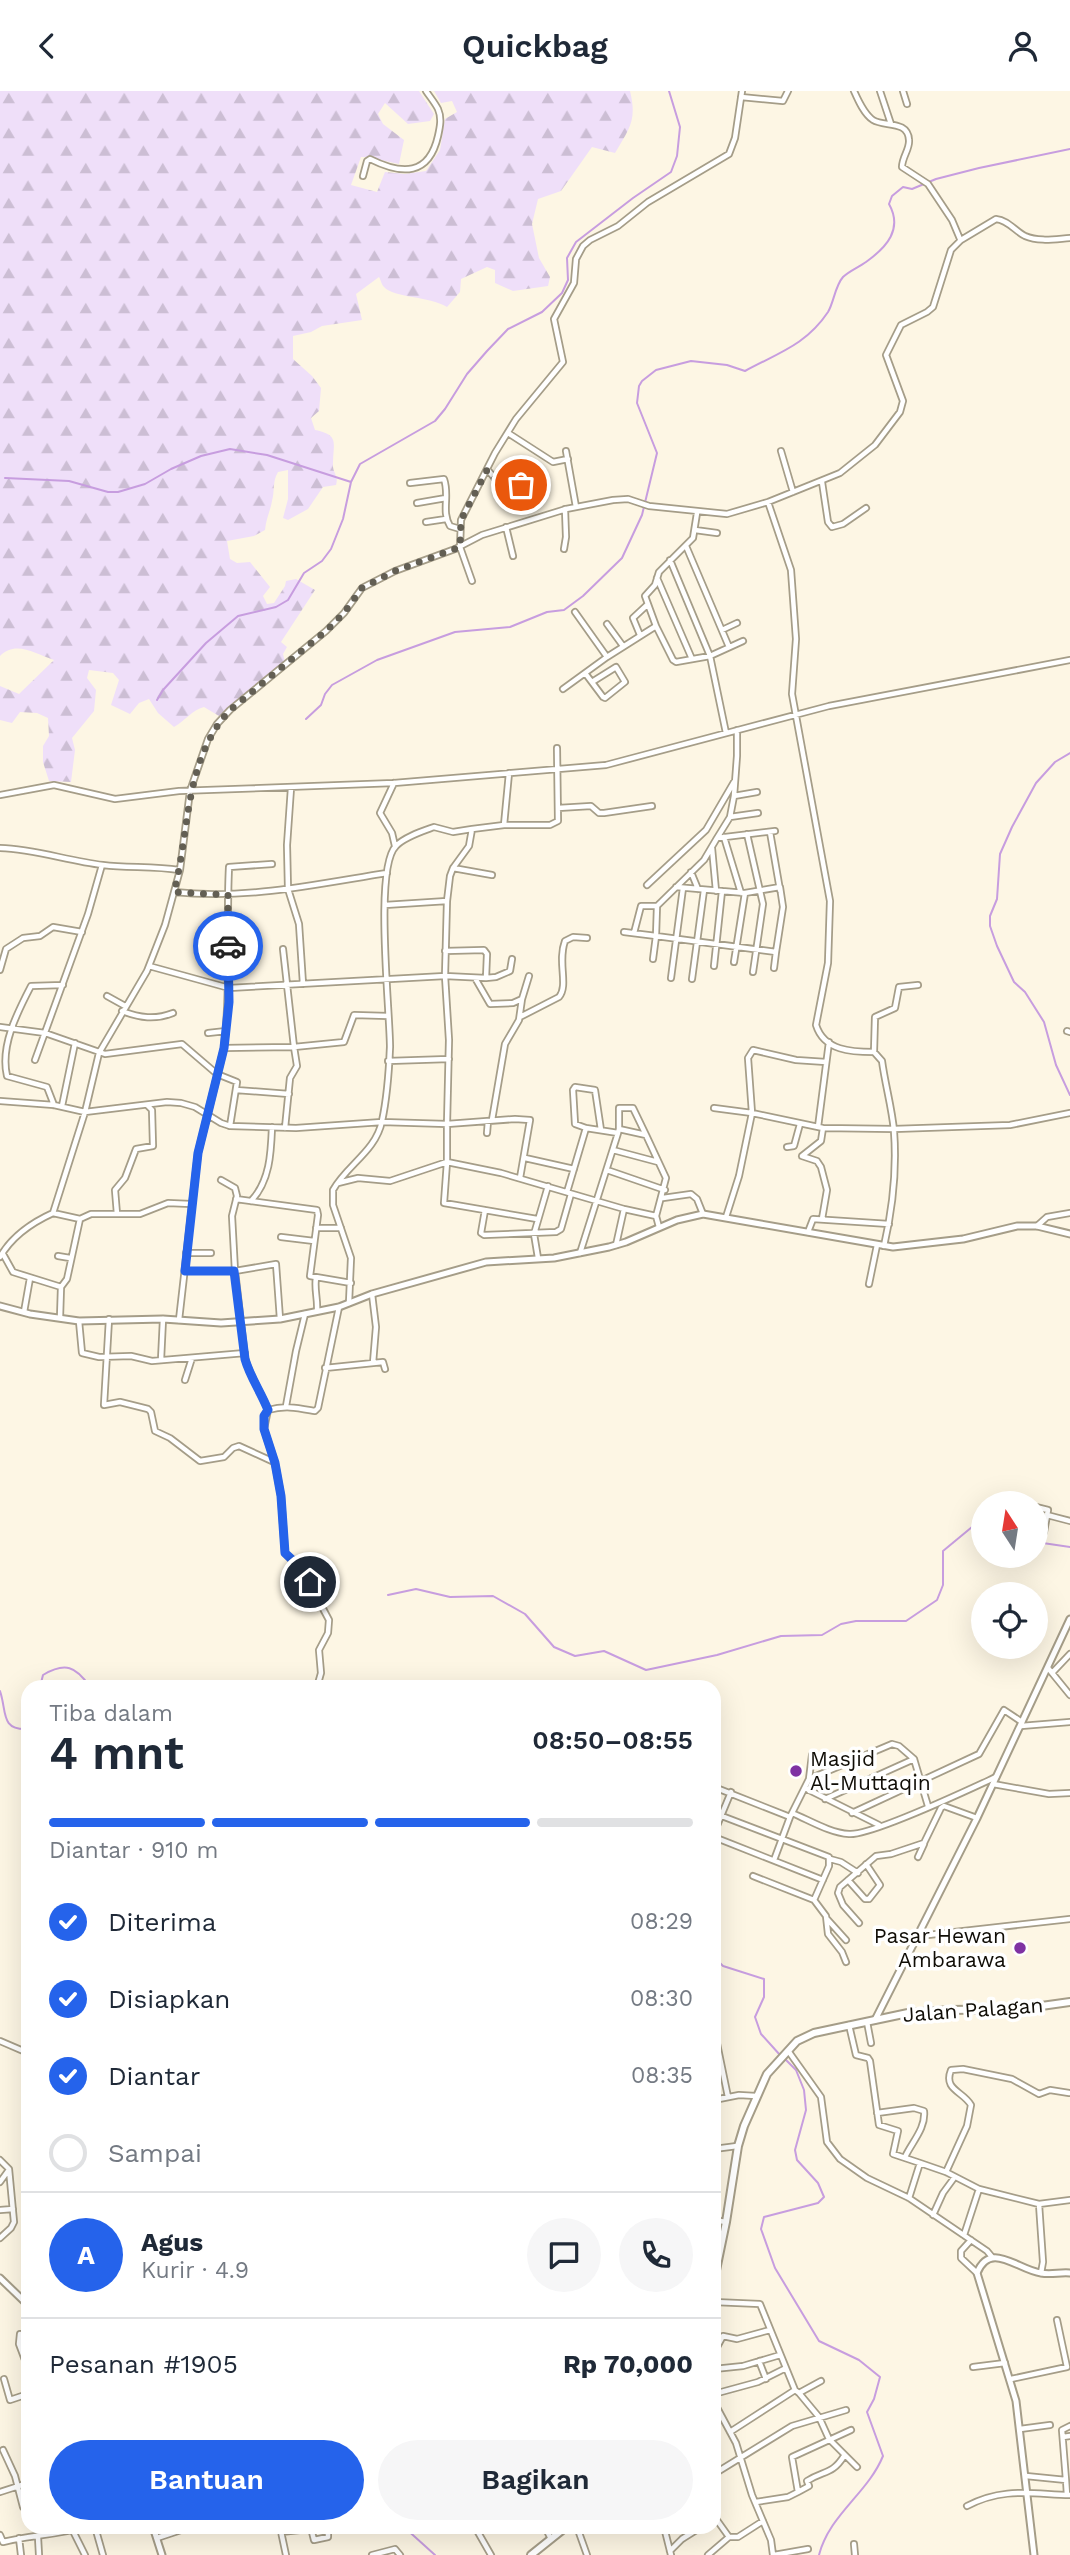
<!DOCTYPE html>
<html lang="id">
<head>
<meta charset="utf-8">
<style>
  body { margin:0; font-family:"Work Sans",sans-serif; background:#f6f6f7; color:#1f2937; height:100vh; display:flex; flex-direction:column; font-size:26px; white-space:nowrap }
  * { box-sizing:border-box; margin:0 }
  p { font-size:23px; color:#747a83 }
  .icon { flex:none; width:38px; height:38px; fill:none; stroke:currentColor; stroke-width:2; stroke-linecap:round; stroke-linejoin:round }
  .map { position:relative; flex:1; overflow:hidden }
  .panel { position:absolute; left:21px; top:1589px; width:700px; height:854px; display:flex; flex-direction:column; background:#fff; border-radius:21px; box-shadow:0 7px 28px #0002 }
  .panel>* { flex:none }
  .needle { width:46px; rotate:348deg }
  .fabs { position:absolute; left:971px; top:1400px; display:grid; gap:14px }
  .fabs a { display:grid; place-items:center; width:77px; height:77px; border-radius:50%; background:#fff; box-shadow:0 7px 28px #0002; font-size:35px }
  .pin { position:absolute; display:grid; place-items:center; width:60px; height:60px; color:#fff; margin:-30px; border:4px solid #fff; border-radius:50%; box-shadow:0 2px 7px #0007 }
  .courier { position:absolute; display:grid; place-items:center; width:70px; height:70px; margin:-35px; border:5px solid #2563eb; border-radius:50%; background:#fff; color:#222; box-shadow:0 2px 9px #0007 }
  .summary em { font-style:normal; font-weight:600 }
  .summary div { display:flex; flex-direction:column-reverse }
  .summary { display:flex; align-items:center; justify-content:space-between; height:119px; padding:0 28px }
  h1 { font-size:46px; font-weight:600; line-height:52px }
  .bar { display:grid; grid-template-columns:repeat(4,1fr); gap:10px 7px; align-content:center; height:84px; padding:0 28px }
  .bar i { height:9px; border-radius:5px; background:#e0e1e3 }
  .bar .selected { background:#2563eb }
  .bar p { grid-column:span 4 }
  .line { display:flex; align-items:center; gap:18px; padding:0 28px; border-top:2px solid #e0e1e3 }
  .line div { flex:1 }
  .round { display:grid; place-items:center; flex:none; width:74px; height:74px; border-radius:37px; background:#f6f6f7 }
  ol { padding:0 28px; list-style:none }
  li { display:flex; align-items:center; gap:21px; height:77px }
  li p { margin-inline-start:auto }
  li .icon { padding:7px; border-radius:50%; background:#2563eb; color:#fff; stroke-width:4 }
  li:last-child { color:#747a83 }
  li i { width:38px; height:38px; border:4px solid #e0e1e3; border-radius:50% }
  .action { display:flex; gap:14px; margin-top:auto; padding:14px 28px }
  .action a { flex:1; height:80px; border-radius:42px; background:#2563eb; color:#fff; font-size:28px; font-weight:600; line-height:80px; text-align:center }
  .action a+a { background:#f6f6f7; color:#1f2937 }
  header { display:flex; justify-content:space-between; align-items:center; height:91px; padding:0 28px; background:#fff; font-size:32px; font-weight:600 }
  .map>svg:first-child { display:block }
  .forest { fill:url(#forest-firs) }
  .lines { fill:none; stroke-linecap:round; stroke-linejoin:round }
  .stream { stroke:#c79ddf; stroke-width:2 }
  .minor-casing { stroke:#a59d88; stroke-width:8 }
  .tertiary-casing { stroke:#a59d88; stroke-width:9 }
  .primary-casing { stroke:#a59d88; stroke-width:10 }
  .minor { stroke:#fff; stroke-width:4.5 }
  .tertiary { stroke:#fff; stroke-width:5 }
  .primary { stroke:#fff; stroke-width:6 }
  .done { stroke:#635f54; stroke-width:7; stroke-dasharray:0 12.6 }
  .route { stroke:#2563eb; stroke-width:9 }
  .poi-dot { fill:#7f32a3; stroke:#fff; stroke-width:2.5 }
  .labels { text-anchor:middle; stroke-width:7; stroke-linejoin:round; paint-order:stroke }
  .poi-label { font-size:21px; fill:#100d06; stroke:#fff; text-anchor:start }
  .street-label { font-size:21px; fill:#100d06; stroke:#fff }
</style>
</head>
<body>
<header><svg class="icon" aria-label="back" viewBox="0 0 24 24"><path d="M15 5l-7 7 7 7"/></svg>Quickbag<svg class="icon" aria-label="person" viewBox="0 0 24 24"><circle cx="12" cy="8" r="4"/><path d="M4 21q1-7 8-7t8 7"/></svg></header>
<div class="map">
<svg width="1070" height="2464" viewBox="0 0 1070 2464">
  <defs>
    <pattern id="forest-firs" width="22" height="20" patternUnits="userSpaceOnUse" patternTransform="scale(1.75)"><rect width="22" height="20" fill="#efdff9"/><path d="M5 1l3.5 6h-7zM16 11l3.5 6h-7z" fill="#ccbed4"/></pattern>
  </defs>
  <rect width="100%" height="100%" fill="#fdf6e4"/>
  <path class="forest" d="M0 0H419L434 23 430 30 408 33 385 12 378 23 383 33 404 49 399 73 367 66H361L351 94 377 101 385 81 405 83 426 80 440 59 445 28 457 21 452 10 441 12 434 0H630C637 29 630 37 615 62L592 56 561 100 538 108 532 133 539 167 550 186 548 195 513 200 495 192V179L487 176 461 188 460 201 447 216C429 205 394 207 384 196 381 193 381 189 379 186L356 203 362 229 322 235 311 241 293 245V268L312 285 321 297 319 320 311 327 315 339C340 344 333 352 333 372 332 382 339 384 336 394L323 396 308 418 288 429 283 427 288 408V379L278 381C272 391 275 400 272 410 270 421 266 428 265 439L254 445 227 450 230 468 237 472 250 471 270 496 263 505 267 513 274 512 285 495 286 490 296 488 315 499 281 551 287 556 283 563 285 571 252 605 219 625 204 616C192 619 185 630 174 636L158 622 149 608 139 612 130 623 111 614 119 589 113 582 89 579 87 587 96 599 94 620 72 647 75 659 71 691 49 690 43 671V655L49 645 48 627 37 622 20 621 12 632 0 629V595L19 603 54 569C35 563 16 549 0 565Z"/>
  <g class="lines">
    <path class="stream" d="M5 387 69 390 108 401H118L145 393 171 378 201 365 230 358 267 364 351 391
      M157 609 163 599 206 552 238 525 276 516 288 509 304 482 322 470 331 458 343 428 351 391 360 373 435 330 445 318 467 283 487 260 508 238 542 221 562 202 568 189 567 167 576 151 633 107 671 81 677 65 680 36 669 0
      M306 628 321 614 325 603 332 594 377 569 455 541 510 536 547 521 564 519 583 505 622 467 642 424 657 362 637 312 639 295 642 290 656 279 691 270 727 274 745 280C778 262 806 254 828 221 834 211 835 195 843 186 849 180 859 176 866 171 887 156 903 138 889 113L892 105 903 96 912 98 936 88 979 77 1070 58
      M1070 662 1055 671 1036 692 1012 736 1000 763 997 808 990 825V835L997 855 1014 891 1025 901 1044 931 1056 974 1070 1004
      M1036 1451 1070 1456
      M388 1504 416 1498 450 1506 493 1505 525 1523 554 1556 575 1565 604 1560 646 1579 717 1564 781 1545 822 1544 841 1533 856 1530H906L937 1509 943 1494V1460L972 1436 984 1437
      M40 1596 43 1584C65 1571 76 1575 90 1596
      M0 1600C7 1620 0 1639 27 1638L28 1636
      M714 1866 723 1875 764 1888V1906L755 1926 761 1943 780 1964
      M784 1967 796 1979 804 1999 806 2019 795 2059 797 2069 818 2092 824 2106 818 2112 764 2126 761 2138 775 2177 819 2250 859 2269 880 2286 874 2308 867 2321 883 2365C868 2402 829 2424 819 2464
      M404 2436 435 2464"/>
    <g class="minor-casing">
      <path id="minor" d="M854 0C858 9 864 23 873 29 884 36 908 29 909 49 910 58 902 66 902 76L928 93 952 129 960 148
        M880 0 891 33
        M903 0 907 13
        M741 6 783 10 788 0
        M363 85 367 70 370 68C402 84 429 85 438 45 440 36 442 27 438 18 435 12 430 6 426 0
        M508 342 553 371 568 368
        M566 360 576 416
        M781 360 793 401
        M487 378 502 396 522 394 527 415
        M822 391 828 431 832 436 843 433 866 417
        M410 392 444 388C450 405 441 420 450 435L460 438
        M522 394 534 392
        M768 411 791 479 796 548 792 603 830 810 828 872 816 934C824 960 852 961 874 961L882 970C885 993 892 1017 894 1040 897 1080 893 1116 884 1155
        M417 412 446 407
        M426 431 446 428
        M506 436 513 465
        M695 439 717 442
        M686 455 729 556
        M564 458 566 446 565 418
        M670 469 710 565 726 642
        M657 487 692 568
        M472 490 460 456 461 429 495 362 516 328 563 271 554 228 574 192 576 168 583 155 590 149 618 135 648 111 729 63 735 47 742 0
        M575 521 607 566
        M607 533 623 555
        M656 535 673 569 676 571 710 565 743 550
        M722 539 737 532
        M640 544 633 527 647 514
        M585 582 603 606 605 607 625 591 616 576 592 591
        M563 598 607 566 656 535 645 505 655 494 659 481 693 447 697 422
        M737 639V665L734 705 757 701
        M394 692 380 722 392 742 395 755
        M291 697 287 754 288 798 299 833 303 893
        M0 704 54 694 115 708 179 700 394 692 606 674 829 615 1070 569
        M734 705 730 726 758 722
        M558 717 591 715 599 722H604L652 715
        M730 726 717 747 775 740
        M504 734H550L558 730 557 657
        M472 738 504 734 509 682
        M770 741 780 799
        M747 743 763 813 753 881
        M724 746 741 802
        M0 757C35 758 68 770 103 774 128 777 154 775 179 779
        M712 757 716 800
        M453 777 492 784
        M691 781 698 798
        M647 794 706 739 734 691
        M174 801C246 809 317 793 387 782
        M385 814 447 810
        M624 841 656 845 657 815 704 769 717 747
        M634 842 641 815H657
        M445 860 484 859 487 863 486 887
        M653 868 656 845 776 861 783 816 780 796 745 802 676 796
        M734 871 745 802
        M149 875 229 897 445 885 486 887 496 886 510 880 512 868
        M714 875 722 800
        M774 877 776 861
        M0 879 6 858 23 847 40 845 53 836 82 841
        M475 887 490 913 513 912 522 908 529 885
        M671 887 683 797
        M692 888 704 799
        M107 905 125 915
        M122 920C140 927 155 929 173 922
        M520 926 559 906C569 894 557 871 565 850L573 846 587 847
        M0 936 45 942 105 963 182 953 217 983 237 991 230 1035 296 1037 382 1031 447 1033V1071L501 1082 624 1118 656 1125
        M1067 940 1070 941
        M208 942 226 940
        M224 957 294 956 283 858
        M874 961 875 926 895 917 899 896 918 894
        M35 969 88 823 102 774
        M388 970 449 968
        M826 971 796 969 753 959 748 967 752 1022 823 1037 894 1038 1010 1034 1070 1022
        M236 999 289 1003
        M0 1010 54 1014 85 1021 167 1011 181 1012 195 1016 221 1032 230 1035
        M54 1014 47 996 7 985C0 955 17 922 31 895L63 894
        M62 1015 75 952
        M714 1017 752 1022 739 1085 726 1126
        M492 1029 505 953 519 929 522 908
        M818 1036 829 951
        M285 1037 290 987 297 975 294 956 344 951 354 924 388 925
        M586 1037 575 1033 573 999 575 996 595 999 601 1039
        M619 1038V1017H633L646 1044
        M487 1042 488 1030
        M787 1056 794 1055 800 1033
        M613 1059 658 1071
        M525 1067 574 1078
        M607 1079 665 1099
        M221 1089 235 1097 237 1105 232 1125 235 1180 245 1267C250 1286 261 1301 268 1319
        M338 1092 358 1087 390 1090 447 1071 444 1112 537 1128
        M567 1101 586 1037 618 1042 619 1038 646 1044 666 1087 656 1125 659 1136
        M663 1107 691 1103 697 1108 703 1123
        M236 1108 317 1119 318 1124 310 1185 351 1192
        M251 1110C270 1090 271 1062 272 1036
        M485 1119 481 1142 484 1144 556 1141 561 1138 571 1103
        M53 1122 80 1128
        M117 1123 115 1099 125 1087 136 1058 153 1055 152 1019 148 1015
        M822 1128 827 1099 821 1076 817 1070 802 1065 821 1050 823 1037
        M1037 1135 1047 1126 1070 1122
        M316 1137H341
        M808 1141 813 1128 889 1133
        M281 1146 314 1150
        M616 1154 624 1118
        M186 1162H211
        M580 1162 618 1042
        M3 1163 13 1181 61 1196
        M58 1165 70 1167
        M0 1166C12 1145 31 1132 53 1122L85 1021 99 962 147 880 165 834 180 779 190 700 208 648 217 633 230 619 326 540 344 522 362 497 395 480 455 458 482 444 566 418 613 409 628 408 649 415 727 423 768 411 840 382 875 354 900 321 903 310 886 264 901 234 927 221 933 216 951 159 961 149 996 128C1008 129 1015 140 1025 145 1039 151 1055 148 1070 147
        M538 1167 534 1143 548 1095
        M185 1180H235L276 1173 280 1228
        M316 1187C314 1198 318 1208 317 1220
        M869 1193 877 1154
        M372 1203 376 1236 373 1272
        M349 1212 351 1167 333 1114V1099C347 1074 376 1060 382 1030 387 1007 389 980 390 956 390 920 374 776 396 755 404 746 423 740 434 736L453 741 472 738 469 755 453 777 450 785 447 810 445 885 449 949 447 1033 515 1028 530 1029 520 1087
        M24 1221 30 1187
        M60 1227 61 1196 67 1188 80 1128 91 1123H140L168 1112 191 1113
        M109 1228 104 1314 120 1311 148 1318 151 1321 155 1340 170 1347 200 1370 224 1366 233 1357 239 1355 274 1371
        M179 1229 198 1062 224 957C231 897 226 837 229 776L272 773
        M79 1230 82 1262 99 1266 131 1265 152 1270 245 1262
        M161 1269 163 1228
        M325 1277 383 1271 385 1278
        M185 1289 192 1267
        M286 1315 296 1260 305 1223
        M1007 1412 1008 1409 1026 1412
        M1036 1416 1048 1419 1044 1441H1036
        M1047 1424 1070 1430
        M1048 1577 1070 1604
        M1052 1582 1070 1563
        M317 1596 321 1582 319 1559 328 1542 329 1529 304 1482 285 1462 281 1405 275 1372 264 1338 268 1319C286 1314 298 1317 315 1320L318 1317 339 1216
        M1021 1635 1070 1631
        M809 1688 812 1664
        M993 1693 1049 1703 1070 1702
        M714 1696 790 1726
        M805 1697 879 1734
        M825 1708 914 1668 928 1715
        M714 1722 829 1766V1775L814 1809
        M792 1722C809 1729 830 1742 849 1743 871 1745 970 1698 996 1686
        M852 1722 979 1663 1004 1619 1022 1631
        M714 1742 731 1701
        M714 1746 823 1789
        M918 1766 924 1753
        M830 1768 841 1771 858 1782
        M774 1769 790 1726 809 1688 892 1653 899 1655 914 1668
        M753 1785 814 1809 826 1825 828 1843 842 1861 846 1871
        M848 1789 865 1808H869L880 1794 866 1773
        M827 1828 846 1849
        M859 1832 843 1814 838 1802 840 1796 876 1765 891 1763 924 1752 941 1717 944 1715 977 1727
        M919 1845 1070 1828
        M867 1931 871 1952
        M849 1934 856 1964 868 1967 870 1970 879 2034 898 2040 893 2063 920 2072
        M714 1938 728 2006
        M0 1950 28 1962
        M789 1961 821 2006 827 2051 840 2068 867 2087 909 2107 987 2160 992 2166
        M714 2009 739 2004 756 2005
        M877 2022 914 2017 924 2020C926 2037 912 2051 905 2066
        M714 2058 737 2055
        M0 2069 9 2078 14 2131 11 2137 0 2147
        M946 2081 967 2035 971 2014C963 2000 943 1999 951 1979L963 1978 1012 1988 1039 2003 1050 1999 1069 2002
        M0 2091 8 2080
        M979 2098 1039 2113 1070 2109
        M909 2107 920 2072 946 2081 979 2098 964 2144
        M1039 2113 1043 2171 1041 2182
        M0 2119 13 2118
        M933 2124 943 2102 954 2087
        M714 2129 726 2131
        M971 2149 961 2160V2167L977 2182
        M714 2211 760 2213 795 2299
        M20 2243 19 2253 28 2277
        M714 2256H717L723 2245 737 2248 770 2239
        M759 2270 766 2288
        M973 2276 1005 2272
        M714 2278 743 2275 780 2264
        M4 2288 10 2309 28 2303
        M1011 2288 1067 2276 1057 2229
        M799 2302 819 2326 829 2348 857 2376
        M714 2303 758 2291 786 2277
        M714 2311 736 2352 752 2404 771 2449 773 2464
        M1020 2338 1050 2334
        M730 2341 795 2299 799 2302 821 2290
        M1063 2346 1070 2345
        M3 2359 15 2385 23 2416
        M714 2383 792 2335 846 2319
        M1026 2385 1066 2389 1062 2339 1070 2335
        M1066 2389 1067 2404
        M0 2401 28 2392
        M798 2401 809 2395 807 2390C824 2379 832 2384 844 2365
        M756 2411 788 2406 798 2401 792 2366 851 2339
        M967 2415C1003 2396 1031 2403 1070 2404
        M71 2436 85 2464
        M95 2436 103 2464
        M280 2436 286 2464
        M475 2436 491 2464
        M545 2436 551 2448
        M577 2436 587 2464
        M664 2436 671 2464
        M311 2437 314 2449 328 2446V2436
        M281 2441 328 2436
        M0 2444 3 2451C31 2444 57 2444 85 2436
        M38 2446 39 2464
        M729 2446H738L763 2430
        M19 2447 21 2464
        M157 2447 190 2436
        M854 2453 855 2464
        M670 2460 682 2448 701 2436
        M372 2464 395 2458 400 2464
        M708 2464 729 2446 714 2425
        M774 2464 808 2458"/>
    </g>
    <g class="tertiary-casing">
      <path id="tertiary" d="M0 1215 30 1223 79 1230 163 1228 221 1232 280 1228 339 1216 372 1203 486 1171 554 1167 609 1156 626 1151 677 1129 703 1123 893 1156 963 1148 1017 1135H1037L1070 1143
        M875 1929 977 1727 1070 1528
        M0 2187 28 2214
        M153 2436 162 2464
        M1034 2464 1016 2310 977 2182C990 2149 1018 2179 1041 2182 1051 2184 1060 2181 1070 2182"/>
    </g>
    <g class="primary-casing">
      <path id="primary" d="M714 2189 726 2131 738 2055 744 2035 767 1983 797 1950 814 1942 908 1922 950 1919 1020 1918 1070 1911
        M531 2464 566 2436"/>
    </g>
    <use href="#minor" class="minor"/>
    <use href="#tertiary" class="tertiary"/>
    <use href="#primary" class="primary"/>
  </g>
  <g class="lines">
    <path class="done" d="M228 855V804L174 801C190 739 184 669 230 619L326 540 344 522 362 497 395 480 460 456 461 429 487 379 502 396 521 394"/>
    <path class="route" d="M228 855 229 911 224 957 198 1062 185 1180H234L245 1268C250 1286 261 1301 268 1319L264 1325V1338L275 1372 281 1405 285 1462 299 1475 310 1491"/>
  </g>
  <g class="poi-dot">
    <circle cx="796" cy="1680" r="7"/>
    <circle cx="1020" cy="1857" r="7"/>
  </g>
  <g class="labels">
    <g class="poi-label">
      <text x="810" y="1675">Masjid<tspan x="810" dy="24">Al-Muttaqin</tspan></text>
      <text x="1006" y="1852" text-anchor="end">Pasar Hewan<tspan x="1006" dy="24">Ambarawa</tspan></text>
    </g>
    <g class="street-label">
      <text transform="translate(973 1919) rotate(-4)" y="7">Jalan Palagan</text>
    </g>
  </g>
</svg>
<div class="fabs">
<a><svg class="needle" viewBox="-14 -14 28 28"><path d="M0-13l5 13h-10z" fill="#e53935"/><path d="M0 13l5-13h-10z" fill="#747a83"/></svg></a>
<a><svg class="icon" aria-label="locate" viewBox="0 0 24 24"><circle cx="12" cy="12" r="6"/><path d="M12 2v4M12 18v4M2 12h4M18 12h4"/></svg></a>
</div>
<div class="pin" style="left:521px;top:394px;background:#ea580c"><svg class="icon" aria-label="bag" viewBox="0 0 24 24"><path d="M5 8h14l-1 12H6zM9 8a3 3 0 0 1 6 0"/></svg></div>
<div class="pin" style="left:310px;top:1491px;background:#1f2937"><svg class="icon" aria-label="home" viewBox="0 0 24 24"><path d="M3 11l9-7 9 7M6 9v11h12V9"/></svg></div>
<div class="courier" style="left:228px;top:855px"><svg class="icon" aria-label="car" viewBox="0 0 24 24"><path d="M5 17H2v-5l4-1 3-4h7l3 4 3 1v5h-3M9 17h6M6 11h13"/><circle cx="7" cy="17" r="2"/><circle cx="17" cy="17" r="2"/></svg></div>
<section class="panel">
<div class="summary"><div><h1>4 mnt</h1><p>Tiba dalam</p></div><em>08:50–08:55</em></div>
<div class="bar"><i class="selected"></i><i class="selected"></i><i class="selected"></i><i></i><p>Diantar · 910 m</p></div>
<ol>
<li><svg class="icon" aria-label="check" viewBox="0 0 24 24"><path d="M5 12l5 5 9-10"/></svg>Diterima<p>08:29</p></li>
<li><svg class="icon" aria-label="check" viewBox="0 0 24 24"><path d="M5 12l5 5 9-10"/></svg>Disiapkan<p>08:30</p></li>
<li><svg class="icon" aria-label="check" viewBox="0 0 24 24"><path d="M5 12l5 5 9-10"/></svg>Diantar<p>08:35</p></li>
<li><i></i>Sampai</li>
</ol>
<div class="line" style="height:126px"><b class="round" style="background:#2563eb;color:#fff">A</b><div><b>Agus</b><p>Kurir · 4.9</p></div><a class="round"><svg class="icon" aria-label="chat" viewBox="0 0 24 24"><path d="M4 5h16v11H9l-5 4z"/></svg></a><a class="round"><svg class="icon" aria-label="phone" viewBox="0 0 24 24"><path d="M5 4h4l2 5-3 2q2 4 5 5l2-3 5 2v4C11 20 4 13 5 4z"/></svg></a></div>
<div class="line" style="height:91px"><div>Pesanan #1905</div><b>Rp 70,000</b></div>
<div class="action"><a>Bantuan</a><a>Bagikan</a></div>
</section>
</div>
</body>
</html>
